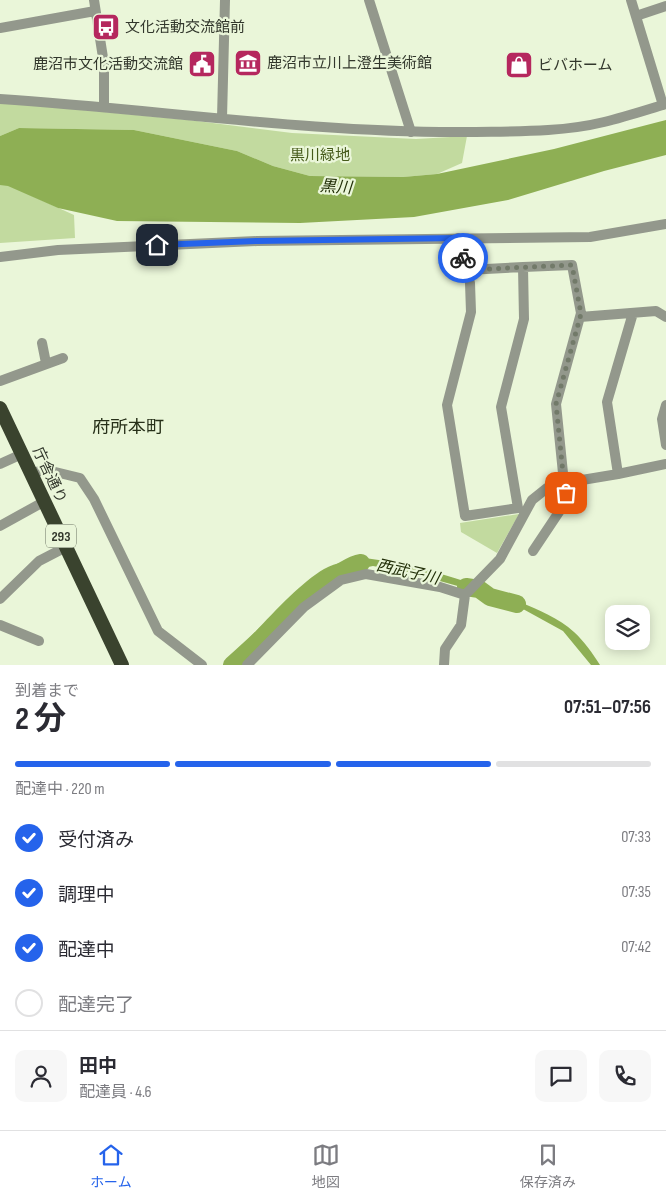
<!DOCTYPE html>
<html lang="ja">
<head>
<meta charset="utf-8">
<style>
  body { margin:0; font-family:"Sofia Sans Condensed","Noto Sans JP",sans-serif; background:#f7f7f7; color:#2b2b33; height:100vh; display:flex; flex-direction:column; font-size:19px; white-space:nowrap }
  * { box-sizing:border-box; margin:0 }
  p { font-size:16px; color:#7c7c81 }
  .icon { flex:none; width:28px; height:28px; fill:none; stroke:currentColor; stroke-width:2; stroke-linecap:round; stroke-linejoin:round }
  .map { position:relative; height:665px; overflow:hidden }
  .sheet { display:flex; flex-direction:column; background:#fff; flex:1 }
  .sheet>* { flex:none }
  .buttons { position:absolute; left:605px; top:605px; display:grid; gap:10px }
  .buttons a { display:grid; place-items:center; width:45px; height:45px; border-radius:10px; background:#fff; box-shadow:0 2px 12px #0003; font-size:25px }
  .pin { position:absolute; display:grid; place-items:center; width:42px; height:42px; color:#fff; margin:-21px; border-radius:10px; box-shadow:0 2px 8px #0006 }
  .courier { position:absolute; display:grid; place-items:center; width:50px; height:50px; margin:-25px; border:4px solid #2563eb; border-radius:50%; background:#fff; color:#222; box-shadow:0 1px 6px #0007 }
  .head em { font-style:normal; font-weight:700 }
  .head div { display:flex; flex-direction:column-reverse }
  .head { display:flex; align-items:center; justify-content:space-between; height:85px; padding:0 15px }
  h1 { font-size:32px; font-weight:700; line-height:38px }
  .bar { display:grid; grid-template-columns:repeat(4,1fr); gap:8px 5px; align-content:center; height:60px; padding:0 15px }
  .bar i { height:6px; border-radius:4px; background:#e1e1e2 }
  .bar .selected { background:#2563eb }
  .bar p { grid-column:span 4 }
  .line { display:flex; align-items:center; gap:12px; padding:0 15px; border-top:1px solid #e1e1e2 }
  .line div { flex:1 }
  .round { display:grid; place-items:center; flex:none; width:52px; height:52px; border-radius:10px; background:#f7f7f7 }
  ol { padding:0 15px; list-style:none }
  li { display:flex; align-items:center; gap:15px; height:55px }
  li p { margin-inline-start:auto }
  li .icon { padding:5px; border-radius:50%; background:#2563eb; color:#fff; stroke-width:4 }
  li:last-child { color:#7c7c81 }
  li i { width:28px; height:28px; border:2px solid #e1e1e2; border-radius:50% }
  .menu { display:flex; justify-content:space-around; align-items:center; height:70px; border-top:1px solid #e1e1e2; background:#fff; font-size:14px; color:#7c7c81 }
  .menu a { display:grid; justify-items:center; gap:2px }
  .menu .selected { color:#2563eb }
  .map>svg:first-child { display:block }
  .green { fill:#c2da9f }
  .water { fill:#8eaf54 }
  .lines { fill:none; stroke-linecap:round; stroke-linejoin:round }
  .river { stroke:#8eaf54; stroke-width:18 }
  .minor { stroke:#93988c; stroke-width:10 }
  .tertiary { stroke:#93988c; stroke-width:10 }
  .trunk { stroke:#3a432e; stroke-width:14 }
  .done { stroke:#727a69; stroke-width:5; stroke-dasharray:0 9 }
  .route { stroke:#2563eb; stroke-width:6 }
  .labels { text-anchor:middle; stroke-width:4.5; stroke-linejoin:round; paint-order:stroke }
  .shield { fill:#eaf6d9; stroke:#697060; stroke-width:1 }
  .shield-label { font-size:14px; font-weight:bold; fill:#32372c }
  .poi-label { font-size:15px; fill:#32372c; stroke:#eaf6d9; text-anchor:start }
  .park-label { font-size:15px; fill:#465b1b; stroke:#eaf6d9 }
  .street-label { font-size:15px; fill:#32372c; stroke:#eaf6d9 }
  .water-label { font-size:16px; font-style:italic; fill:#222f08; stroke:#eaf6d9 }
  .quarter-label { font-size:18px; fill:#273019; stroke:#eaf6d9 }
</style>
</head>
<body>
<div class="map">
<svg width="666" height="665" viewBox="0 0 666 665">
  <rect width="100%" height="100%" fill="#eaf6d9"/>
  <path class="green" d="M0 102 189 120 292 133 416 139 467 136 462 163 437 174 403 177 310 176 273 166 237 151 134 130 19 128 0 136Z
    M0 185H8L74 215 75 238 0 243Z
    M519 514 497 553 461 532 460 523Z"/>
  <path class="water" d="M666 120V155L604 171 508 200 414 217 300 223 117 221 58 208 8 186 0 185V136L19 128 134 130 237 151 273 166 310 176 403 177 437 174 554 149Z
    M365 558C419 565 470 581 520 602 538 610 559 618 574 632 584 641 593 654 600 665H591L563 631 523 609 479 592 415 574 373 566 329 575 319 581 235 665H224C252 637 292 588 324 569 336 562 351 561 365 558Z"/>
  <g class="lines">
    <path class="river" d="M466 587 479 589 490 597 517 604
      M232 665C258 643 333 567 361 563"/>
    <path class="minor" d="M94 0 104 64V107
      M631 0 663 105
      M636 16 666 6
      M0 28 95 11
      M0 99C155 109 309 133 465 132 511 131 559 133 604 122 625 117 646 110 666 104
      M222 118 225 0
      M458 238 470 283 471 312 447 405 465 516 518 508 501 407 524 319 523 267 467 270
      M633 313 607 402 618 474 666 464
      M580 317 656 311 666 317
      M42 343 46 363
      M0 381 63 358
      M666 405 662 419 666 445
      M0 464 22 454
      M32 475 43 469 80 478 94 499 158 631 202 665
      M564 483 618 474
      M0 526 45 501
      M533 551 565 503 567 483
      M0 599 39 561 66 547
      M0 625 39 641
      M247 665 304 607 341 580 366 574 440 587 465 595
      M444 665 445 649 461 625 465 595 500 559 532 500 547 488 564 483 556 404 581 313 572 265 523 267"/>
    <path class="tertiary" d="M369 0 411 132
      M0 257 58 250 257 241 590 237 666 224"/>
    <path class="trunk" d="M0 408 122 665"/>
  </g>
  <g class="lines">
    <path class="done" d="M463 258 466 270 572 265 581 314 556 404 564 483H567L566 493"/>
    <path class="route" d="M157 245 257 241 458 238 463 258"/>
  </g>
  <defs>
    <g id="bus-square" transform="scale(1.4375)"><rect x="-9" y="-9" width="18" height="18" rx="4" fill="#b5275e" stroke="#eaf6d9"/><path d="M-5-6H5V4H4V6H2V4H-2V6H-4V4H-5ZM-3.5-4V0h7V-4ZM-3.5 1.2v1.5H-2V1.2ZM2 1.2v1.5H3.5V1.2Z" fill="#fff"/></g>
    <g id="museum-square" transform="scale(1.4375)"><rect x="-9" y="-9" width="18" height="18" rx="4" fill="#b5275e" stroke="#eaf6d9"/><path d="M0-6L6-3V-2H-6V-3ZM-5-1h2V3h-2ZM-1-1h2V3h-2ZM3-1h2V3H3ZM-6 4H6V6H-6Z" fill="#fff"/></g>
    <g id="civic-square" transform="scale(1.4375)"><rect x="-9" y="-9" width="18" height="18" rx="4" fill="#b5275e" stroke="#eaf6d9"/><path d="M-.6-6.5H3V-4.5H.6V-3L4-1V1h2V6H-6V1h2V-1L-.6-3ZM-1.2 2.5V6h2.4V2.5Z" fill="#fff"/></g>
    <g id="shop-square" transform="scale(1.4375)"><rect x="-9" y="-9" width="18" height="18" rx="4" fill="#b5275e" stroke="#eaf6d9"/><path d="M-5-2.5h2.3a2.7 3.5 0 0 1 5.4 0H5L5.5 6h-11ZM-1.5-2.5h3a1.5 2.3 0 0 0-3 0Z" fill="#fff"/></g>
  </defs>
  <g fill-rule="evenodd">
    <use href="#bus-square" x="106" y="27"/>
    <use href="#museum-square" x="248" y="63"/>
    <use href="#civic-square" x="202" y="64"/>
    <use href="#shop-square" x="519" y="65"/>
  </g>
  <g class="labels">
    <rect class="shield" x="46" y="524.5" width="30" height="23" rx="4"/>
    <g class="shield-label">
      <text x="61" y="541">293</text>
    </g>
    <g class="poi-label">
      <text x="125" y="32">文化活動交流館前</text>
      <text x="267" y="68">鹿沼市立川上澄生美術館</text>
      <text x="183" y="69" text-anchor="end">鹿沼市文化活動交流館</text>
      <text x="538" y="70">ビバホーム</text>
    </g>
    <g class="park-label">
      <text x="320" y="160">黒川緑地</text>
    </g>
    <g class="street-label">
      <text transform="translate(50 475) rotate(65)" y="5">庁舎通り</text>
    </g>
    <g class="water-label">
      <text transform="translate(336 186) rotate(4)" y="6">黒川</text>
      <text transform="translate(408 571) rotate(13)" y="6">西武子川</text>
    </g>
    <g class="quarter-label">
      <text x="128" y="433">府所本町</text>
    </g>
  </g>
</svg>
<div class="buttons">
<a><svg class="icon" aria-label="layers" viewBox="0 0 24 24"><path d="M12 4l9 5-9 5-9-5zM3 14l9 5 9-5"/></svg></a>
</div>
<div class="pin" style="left:566px;top:493px;background:#ea580c"><svg class="icon" aria-label="bag" viewBox="0 0 24 24"><path d="M5 8h14l-1 12H6zM9 8a3 3 0 0 1 6 0"/></svg></div>
<div class="pin" style="left:157px;top:245px;background:#1f2937"><svg class="icon" aria-label="home" viewBox="0 0 24 24"><path d="M3 11l9-7 9 7M6 9v11h12V9"/></svg></div>
<div class="courier" style="left:463px;top:258px"><svg class="icon" aria-label="bike" viewBox="0 0 24 24"><circle cx="6" cy="16" r="4"/><circle cx="18" cy="16" r="4"/><path d="M6 16l4-8h5l3 8M10 8l3 8H6M13 5h3"/></svg></div>
</div>
<section class="sheet">
<div class="head"><div><h1>2 分</h1><p>到着まで</p></div><em>07:51–07:56</em></div>
<div class="bar"><i class="selected"></i><i class="selected"></i><i class="selected"></i><i></i><p>配達中 · 220 m</p></div>
<ol>
<li><svg class="icon" aria-label="check" viewBox="0 0 24 24"><path d="M5 12l5 5 9-10"/></svg>受付済み<p>07:33</p></li>
<li><svg class="icon" aria-label="check" viewBox="0 0 24 24"><path d="M5 12l5 5 9-10"/></svg>調理中<p>07:35</p></li>
<li><svg class="icon" aria-label="check" viewBox="0 0 24 24"><path d="M5 12l5 5 9-10"/></svg>配達中<p>07:42</p></li>
<li><i></i>配達完了</li>
</ol>
<div class="line" style="height:90px"><a class="round"><svg class="icon" aria-label="person" viewBox="0 0 24 24"><circle cx="12" cy="8" r="4"/><path d="M4 21q1-7 8-7t8 7"/></svg></a><div><b>田中</b><p>配達員 · 4.6</p></div><a class="round"><svg class="icon" aria-label="chat" viewBox="0 0 24 24"><path d="M4 5h16v11H9l-5 4z"/></svg></a><a class="round"><svg class="icon" aria-label="phone" viewBox="0 0 24 24"><path d="M5 4h4l2 5-3 2q2 4 5 5l2-3 5 2v4C11 20 4 13 5 4z"/></svg></a></div>
</section>
<nav class="menu">
<a class="selected"><svg class="icon" aria-label="home" viewBox="0 0 24 24"><path d="M3 11l9-7 9 7M6 9v11h12V9"/></svg>ホーム</a>
<a><svg class="icon" aria-label="map" viewBox="0 0 24 24"><path d="M3 6l6-2 6 2 6-2v14l-6 2-6-2-6 2zM9 4v14M15 6v14"/></svg>地図</a>
<a><svg class="icon" aria-label="saved" viewBox="0 0 24 24"><path d="M7 4h10v16l-5-4-5 4z"/></svg>保存済み</a>
</nav>
</body>
</html>
